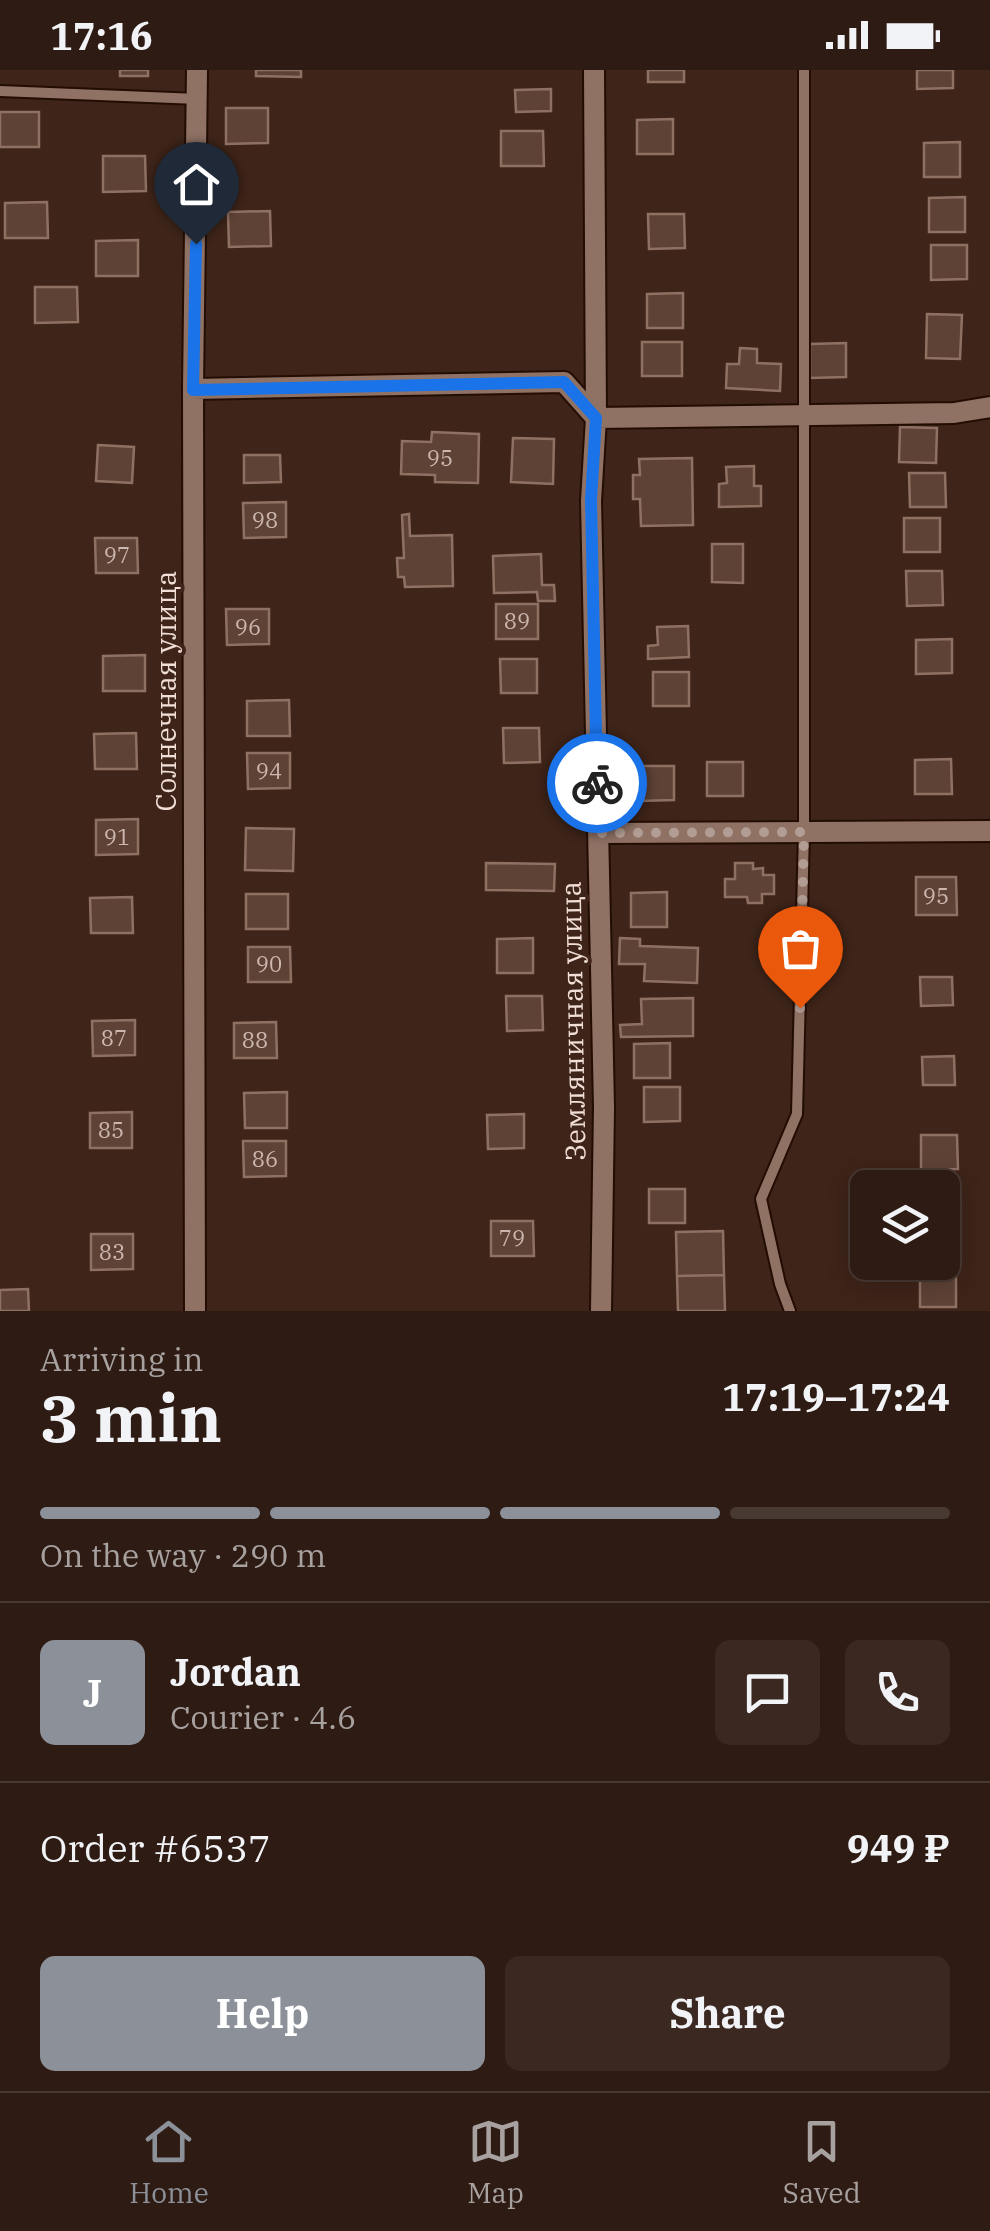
<!DOCTYPE html>
<html lang="en">
<head>
<meta charset="utf-8">
<style>
  body { margin:0; font-family:"IBM Plex Serif",serif; background:#3a2821; color:#f1f3f6; height:100vh; display:flex; flex-direction:column; font-size:38px; white-space:nowrap }
  * { box-sizing:border-box; margin:0 }
  p { font-size:32px; color:#a7a1a0 }
  .icon { flex:none; width:55px; height:55px; fill:none; stroke:currentColor; stroke-width:2; stroke-linecap:round; stroke-linejoin:round }
  .map { position:relative; height:1241px; overflow:hidden }
  .sheet { display:flex; flex-direction:column; background:#2e1b13; flex:1 }
  .sheet>* { flex:none }
  .buttons { position:absolute; left:850px; top:1100px; display:grid; gap:20px }
  .buttons a { display:grid; place-items:center; width:110px; height:110px; border-radius:15px; background:#2e1b13; box-shadow:0 5px 25px #0003,0 0 0 2px #493933; font-size:50px }
  .pin { position:absolute; display:grid; place-items:center; width:85px; height:85px; color:#fff; margin:-102px -42px; border-radius:50% 50% 50% 0; rotate:-45deg; box-shadow:0 0 10px #0007 }
  .pin .icon { rotate:45deg }
  .courier { position:absolute; display:grid; place-items:center; width:100px; height:100px; margin:-50px; border:8px solid #1a73e8; border-radius:50%; background:#fff; color:#222; box-shadow:0 2px 12px #0007 }
  .head em { font-style:normal; font-weight:700 }
  .head div { display:flex; flex-direction:column-reverse }
  .head { display:flex; align-items:center; justify-content:space-between; height:170px; padding:0 40px }
  h1 { font-size:65px; font-weight:700; line-height:75px }
  .bar { display:grid; grid-template-columns:repeat(4,1fr); gap:15px 10px; align-content:center; height:120px; padding:0 40px }
  .bar i { height:12px; border-radius:8px; background:#493933 }
  .bar .active { background:#8c9099 }
  .bar p { grid-column:span 4 }
  .line { display:flex; align-items:center; gap:25px; padding:0 40px; border-top:2px solid #493933 }
  .line div { flex:1 }
  .round { display:grid; place-items:center; flex:none; width:105px; height:105px; border-radius:15px; background:#3a2821 }
  .primary-button { display:flex; gap:20px; margin-top:auto; padding:20px 40px }
  .primary-button a { flex:1; height:115px; border-radius:15px; background:#8c9099; color:#fff; font-size:40px; font-weight:700; line-height:115px; text-align:center }
  .primary-button a+a { background:#3a2821; color:#f1f3f6 }
  .status { display:flex; justify-content:space-between; align-items:center; height:70px; padding:0 50px; background:#2e1b13; direction:ltr }
  .status svg { height:28px; fill:currentColor }
  .tabs { display:flex; justify-content:space-around; align-items:center; height:140px; border-top:2px solid #493933; background:#2e1b13; font-size:28px; color:#a7a1a0 }
  .tabs a { display:grid; justify-items:center; gap:5px }
  .tabs .active { color:#8c9099 }
  .map>svg:first-child { display:block }
  .building { fill:#5e4236; stroke:#8f7164; stroke-width:2.5 }
  .lines { fill:none; stroke-linecap:round; stroke-linejoin:round }
  .service-casing { stroke:#230d03; stroke-width:14 }
  .minor-casing { stroke:#230d03; stroke-width:24 }
  .service { stroke:#907265; stroke-width:10 }
  .minor { stroke:#907265; stroke-width:20 }
  .done { stroke:#b29d94; stroke-width:10; stroke-dasharray:0 18 }
  .route { stroke:#1a73e8; stroke-width:12 }
  .labels { text-anchor:middle; stroke-width:8; stroke-linejoin:round; paint-order:stroke }
  .number-label { font-size:22px; fill:#ccb7af }
  .street-label { font-size:28px; fill:#f0ded7; stroke:#3e2419 }
</style>
</head>
<body>
<div class="status"><b>17:16</b><svg viewBox="0 0 49 12"><path d="M0 12V9h3v3zM5 12V6h3v6zM10 12V3h3v9zM15 12V0h3v12zM26 1h20v11H26zM47 4h2v5h-2z"/></svg></div>
<div class="map">
<svg width="990" height="1241" viewBox="0 0 990 1241">
  <rect width="100%" height="100%" fill="#3e2419"/>
  <path class="building" d="M120 0H148V6H120Z
    M256 0H301V7L256 6Z
    M648 0H684V12H648Z
    M917 0H953V18L917 19Z
    M551 19V41L516 42 515 20Z
    M226 38H268V73L226 74Z
    M0 42H39V77H0Z
    M673 49V84H637V50Z
    M501 61H543L544 96H501Z
    M960 72V107H924V73Z
    M103 86H145L146 121 103 122Z
    M965 127V162H929V128Z
    M47 132 48 168H5V133Z
    M270 141 271 176 229 177 228 142Z
    M648 144H684L685 178 649 179Z
    M138 170V206H96V171Z
    M931 175H967V209L931 210Z
    M35 217H77L78 252 35 253Z
    M683 223V258H647V224Z
    M927 244 962 245 960 289 926 288Z
    M642 272H682V306H642Z
    M846 273V307L810 308V274Z
    M740 278 757 279V293L781 294 780 321 726 318 727 294H739Z
    M900 357 937 358 936 393 899 392Z
    M432 362 479 364 478 413 435 412V405L401 404 402 371 431 372Z
    M513 368 554 369 553 414 511 412Z
    M98 375 134 377 132 413 96 411Z
    M244 385H280L281 412 244 413Z
    M692 388 693 455 641 456 640 429H633V405H640L639 389Z
    M754 396V416H761V436L719 437V414L727 413 726 397Z
    M909 403H945L946 437H910Z
    M286 432V467L244 468 243 433Z
    M409 444 410 466 452 465 453 516 405 517 404 507H398L397 488H404L402 445Z
    M904 448H940V482H904Z
    M95 468H137L138 503H96Z
    M712 474H743V513L712 512Z
    M541 484 542 515H554L555 531H538L537 522 494 523 493 486Z
    M906 501H942L943 535 907 536Z
    M496 534H538V569H496Z
    M226 539H269V574L227 575Z
    M688 556 689 587 648 589V576L658 575 657 557Z
    M952 569V603L916 604V570Z
    M145 585V621H103V586Z
    M500 589H537V623H501Z
    M653 602H689V636H653Z
    M289 630 290 666H247V631Z
    M503 658H539L540 692 504 693Z
    M136 663 137 699H95L94 664Z
    M247 683H290V718L248 719Z
    M951 689 952 724H915V690Z
    M707 692H743V726H707Z
    M638 696H674V730L638 731Z
    M138 749V784L96 785V750Z
    M246 758 294 759 293 801 245 800Z
    M486 793 555 794 554 821 486 820Z
    M735 793H753V799L763 798V805H774V824H762V833H748L747 827H725V809H735Z
    M916 807H956L957 845H916Z
    M667 822V857H631V823Z
    M246 824H288V859H246Z
    M132 827 133 863H91L90 828Z
    M533 868V903H497V869Z
    M620 868 640 869V876L698 878 697 913 644 911 645 894H619Z
    M248 877H290L291 912H248Z
    M920 907H952L953 935 921 936Z
    M506 926H542L543 960 507 961Z
    M693 928V966L621 967 620 955 642 954 641 929Z
    M135 950V985L93 986 92 951Z
    M276 952 277 988H234V953Z
    M670 973V1008H634V974Z
    M954 986 955 1015H923L922 987Z
    M644 1017H680V1051L644 1052Z
    M287 1022V1058H245L244 1023Z
    M132 1042V1078H90V1043Z
    M524 1044V1078L488 1079 487 1045Z
    M921 1065H957L958 1099 921 1100Z
    M243 1071H286V1106L244 1107Z
    M953 1114 954 1149H942V1118H917V1115Z
    M649 1119H685V1153H649Z
    M491 1151H533L534 1186H491Z
    M723 1161 724 1205 677 1206 676 1162Z
    M91 1164H133V1199L91 1200Z
    M920 1203H956V1237H920Z
    M724 1205 725 1241H678L677 1206Z
    M28 1219 29 1241H0V1220Z"/>
  <g class="lines">
    <g class="service-casing">
      <path id="service" d="M0 21 198 29
        M790 1241 780 1214 761 1129 797 1044 804 762V0"/>
    </g>
    <g class="minor-casing">
      <path id="minor" d="M594 0 596 348 591 431 604 1037 601 1241
        M193 319 564 312 596 348 954 343 990 337
        M598 763 990 761
        M195 1241 193 319 197 0"/>
    </g>
    <use href="#service" class="service"/>
    <use href="#minor" class="minor"/>
  </g>
  <g class="lines">
    <path class="done" d="M597 713 598 763 804 762 800 938"/>
    <path class="route" d="M196 174 193 320 564 312 596 348 591 430 597 713"/>
  </g>
  <g class="labels">
    <g class="number-label">
      <text x="440" y="396">95</text>
      <text x="265" y="458">98</text>
      <text x="117" y="493">97</text>
      <text x="517" y="559">89</text>
      <text x="248" y="565">96</text>
      <text x="269" y="709">94</text>
      <text x="117" y="775">91</text>
      <text x="936" y="834">95</text>
      <text x="269" y="902">90</text>
      <text x="114" y="976">87</text>
      <text x="255" y="978">88</text>
      <text x="111" y="1068">85</text>
      <text x="265" y="1097">86</text>
      <text x="512" y="1176">79</text>
      <text x="112" y="1190">83</text>
    </g>
    <g class="street-label">
      <text transform="translate(166 621) rotate(-90)" y="10">Солнечная улица</text>
      <text transform="translate(573 951) rotate(-91)" y="10">Земляничная улица</text>
    </g>
  </g>
</svg>
<div class="buttons">
<a><svg class="icon" aria-label="layers" viewBox="0 0 24 24"><path d="M12 4l9 5-9 5-9-5zM3 14l9 5 9-5"/></svg></a>
</div>
<div class="pin" style="left:800px;top:938px;background:#ea580c"><svg class="icon" aria-label="bag" viewBox="0 0 24 24"><path d="M5 8h14l-1 12H6zM9 8a3 3 0 0 1 6 0"/></svg></div>
<div class="pin" style="left:196px;top:174px;background:#1f2937"><svg class="icon" aria-label="home" viewBox="0 0 24 24"><path d="M3 11l9-7 9 7M6 9v11h12V9"/></svg></div>
<div class="courier" style="left:597px;top:713px"><svg class="icon" aria-label="bike" viewBox="0 0 24 24"><circle cx="6" cy="16" r="4"/><circle cx="18" cy="16" r="4"/><path d="M6 16l4-8h5l3 8M10 8l3 8H6M13 5h3"/></svg></div>
</div>
<section class="sheet">
<div class="head"><div><h1>3 min</h1><p>Arriving in</p></div><em>17:19–17:24</em></div>
<div class="bar"><i class="active"></i><i class="active"></i><i class="active"></i><i></i><p>On the way · 290 m</p></div>
<div class="line" style="height:180px"><b class="round" style="background:#8c9099;color:#fff">J</b><div><b>Jordan</b><p>Courier · 4.6</p></div><a class="round"><svg class="icon" aria-label="chat" viewBox="0 0 24 24"><path d="M4 5h16v11H9l-5 4z"/></svg></a><a class="round"><svg class="icon" aria-label="phone" viewBox="0 0 24 24"><path d="M5 4h4l2 5-3 2q2 4 5 5l2-3 5 2v4C11 20 4 13 5 4z"/></svg></a></div>
<div class="line" style="height:130px"><div>Order #6537</div><b>949 ₽</b></div>
<div class="primary-button"><a>Help</a><a>Share</a></div>
</section>
<nav class="tabs">
<a class="active"><svg class="icon" aria-label="home" viewBox="0 0 24 24"><path d="M3 11l9-7 9 7M6 9v11h12V9"/></svg>Home</a>
<a><svg class="icon" aria-label="map" viewBox="0 0 24 24"><path d="M3 6l6-2 6 2 6-2v14l-6 2-6-2-6 2zM9 4v14M15 6v14"/></svg>Map</a>
<a><svg class="icon" aria-label="saved" viewBox="0 0 24 24"><path d="M7 4h10v16l-5-4-5 4z"/></svg>Saved</a>
</nav>
</body>
</html>
